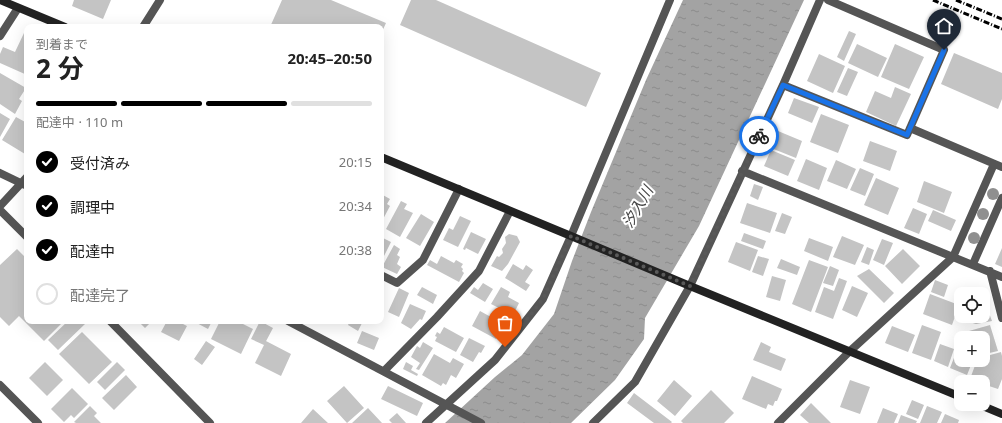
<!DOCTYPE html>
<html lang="ja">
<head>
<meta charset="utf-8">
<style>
  body { margin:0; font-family:"Noto Sans","Noto Sans JP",sans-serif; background:#f2f2f2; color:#222; height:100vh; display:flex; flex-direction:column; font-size:15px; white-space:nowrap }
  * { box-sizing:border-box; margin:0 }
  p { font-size:13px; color:#767676 }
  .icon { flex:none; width:22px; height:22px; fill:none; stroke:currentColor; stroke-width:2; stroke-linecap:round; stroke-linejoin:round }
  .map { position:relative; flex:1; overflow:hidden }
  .drawer { position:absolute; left:24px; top:24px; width:360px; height:300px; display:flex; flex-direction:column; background:#fff; border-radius:8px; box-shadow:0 4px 16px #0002 }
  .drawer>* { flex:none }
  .fabs { position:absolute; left:954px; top:287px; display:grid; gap:8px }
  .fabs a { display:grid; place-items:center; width:36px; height:36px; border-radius:8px; background:#fff; box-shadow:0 4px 16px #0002; font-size:20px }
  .pin { position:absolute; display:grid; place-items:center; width:34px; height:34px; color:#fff; margin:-41px -17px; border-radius:50% 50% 50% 0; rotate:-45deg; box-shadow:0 0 4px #0007 }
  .pin .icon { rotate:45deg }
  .courier { position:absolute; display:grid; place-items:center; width:40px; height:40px; margin:-20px; border:3px solid #1a73e8; border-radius:50%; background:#fff; color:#222; box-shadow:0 1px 5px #0007 }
  .overview em { font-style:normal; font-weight:700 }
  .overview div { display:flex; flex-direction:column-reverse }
  .overview { display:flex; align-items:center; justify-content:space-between; height:68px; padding:0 12px }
  h1 { font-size:26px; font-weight:700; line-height:30px }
  .bar { display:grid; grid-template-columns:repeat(4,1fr); gap:6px 4px; align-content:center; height:48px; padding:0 12px }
  .bar i { height:5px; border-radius:3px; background:#e0e0e0 }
  .bar .active { background:#000 }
  .bar p { grid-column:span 4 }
  ol { padding:0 12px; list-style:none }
  li { display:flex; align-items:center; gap:12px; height:44px }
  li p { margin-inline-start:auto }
  li .icon { padding:4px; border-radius:50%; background:#000; color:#fff; stroke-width:4 }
  li:last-child { color:#767676 }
  li i { width:22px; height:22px; border:2px solid #e0e0e0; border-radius:50% }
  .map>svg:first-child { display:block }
  .water { fill:url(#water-ripples) }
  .building { fill:#c4c4c4 }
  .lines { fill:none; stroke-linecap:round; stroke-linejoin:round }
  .street { stroke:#555; stroke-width:8 }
  .secondary { stroke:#222; stroke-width:8 }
  .rail { stroke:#000; stroke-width:3; stroke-dasharray:6 2 1 2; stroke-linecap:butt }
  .tree { fill:#8f8f8f }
  .done { stroke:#595959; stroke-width:4; stroke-dasharray:0 7.2 }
  .route { stroke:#1a73e8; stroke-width:5 }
  .labels { text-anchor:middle; stroke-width:4; stroke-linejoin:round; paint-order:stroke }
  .water-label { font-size:15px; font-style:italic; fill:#444; stroke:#fff }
</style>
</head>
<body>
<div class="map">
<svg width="1002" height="423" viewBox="0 0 1002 423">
  <defs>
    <pattern id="water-ripples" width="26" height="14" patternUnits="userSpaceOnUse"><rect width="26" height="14" fill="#a3a3a3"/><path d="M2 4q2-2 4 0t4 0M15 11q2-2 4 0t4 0" fill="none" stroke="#8b8b8b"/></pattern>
  </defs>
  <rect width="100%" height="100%" fill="#fff"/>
  <path class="water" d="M683 0H804L699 226 645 318 644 339 615 380 571 423H445L495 377 522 355 554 314 572 261 591 212 646 80Z"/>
  <path class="building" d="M74 0H111L103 19 72 6Z
    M282 0H331L386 23 381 34V27H270Z
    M411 0H436L601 73 586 107 400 25Z
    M849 31 856 34 844 61 837 57Z
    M24 33 27 34V75L0 63V54L3 47 15 52Z
    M857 44 887 58 878 77 848 63Z
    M895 44 924 57 909 89 881 77Z
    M954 53 1002 73V99L998 109 941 84Z
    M819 54 845 66 833 93 807 81Z
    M848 68 858 72 847 96 837 92Z
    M0 73 26 88 19 99 22 101 15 114 0 104Z
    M895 87 911 94 896 126 866 112 875 91 891 98Z
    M794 98 819 107 812 123 788 113Z
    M0 113 10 119 0 137Z
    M821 114 849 125 838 153 810 142Z
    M16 117 27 123V151L25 154 2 140Z
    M778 131 802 141 796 158 771 148Z
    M870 141 897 151 890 171 863 161Z
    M771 150 795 160 788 176 764 166Z
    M806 159 827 168 819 190 797 181Z
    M836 160 856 169 847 189 827 181Z
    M860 168 874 174 865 196 850 190Z
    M876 178 899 188 888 215 864 205Z
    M924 181 952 192 944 213 917 202Z
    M754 184 763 187 758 200 750 196Z
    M381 194 390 199 387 204 390 206 381 223Z
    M401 201 407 204 404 209 413 213 400 237 386 229Z
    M747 203 777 213 770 233 740 223Z
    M913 208 927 214 919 234 904 228Z
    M933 210 956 220 951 231 928 221Z
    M782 213 792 217 785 234 775 231Z
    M421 214 434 222 420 246 406 238Z
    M460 216 471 221 458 247 443 240 449 228 453 230Z
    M471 232 486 239 478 254 466 248 465 250 463 249Z
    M744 233 766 241 763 249 741 241Z
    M509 234 517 236 520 242 508 264 502 271 491 266 497 256 499 257 503 253 502 249 506 243 505 237Z
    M842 236 864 245 855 265 833 257Z
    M381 237 391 242 384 256 381 255Z
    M809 238 833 247 828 261 804 251Z
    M882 239 893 243 884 265 873 260Z
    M736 242 758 250 750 271 728 262Z
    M394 245 400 249 397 255 400 257 397 264 401 267 397 274 382 267Z
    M867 247 874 250 869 265 861 262Z
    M1002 248V267L995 264Z
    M17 249 27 259V321H64L44 341 19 316 9 326 0 317V265Z
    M903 249 920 266 902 284 885 266Z
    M441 256 454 263 456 260 463 264 461 267 463 269 462 271 464 273 459 282 427 265 430 260 437 264Z
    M758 256 769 259 763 276 752 272Z
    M781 259 800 267 797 275 777 268Z
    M809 260 828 267 811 312 792 304Z
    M513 264 523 270 526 265 533 270 525 282 530 285 526 291 505 278Z
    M830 266 839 270 833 286 823 283Z
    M869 269 894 293 884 303 857 276Z
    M772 276 786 280 780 301 766 297Z
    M839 278 847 281 833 319 815 312 824 287 834 291Z
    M935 280 948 285 944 297 931 292Z
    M483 283 493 289 485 302 470 293 474 287 478 290Z
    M852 286 868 293 857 317 842 310Z
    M422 287 437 295 433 304 417 295Z
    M501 287 510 292 508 297 519 303 514 313 506 309 505 311 491 304Z
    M399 288 409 293 399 317 388 312Z
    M930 294 959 305 952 325 923 314Z
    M983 297 992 321 976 324 959 319 960 316H983Z
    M410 304 426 311 422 320 420 319 411 329 401 323Z
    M480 311 500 322 496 329 500 331 496 339 472 326Z
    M68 321H82L85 324 58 350 48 340Z
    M138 321H152L145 328Z
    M167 321H177L187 326 179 341 161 332Z
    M193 321H212L208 329Z
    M220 321H237L253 329 241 354 211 339Z
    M260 321 273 328 264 345 251 339Z
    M350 321H363L358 331 348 325Z
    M922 325 941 332 931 360 912 353Z
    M990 325 998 351 985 354 983 347V338H971L969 331Z
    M892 326 915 335 908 352 885 343Z
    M444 327 464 338 456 352 435 341 437 337 435 336 437 332 440 334Z
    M362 331 379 338 374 350 357 343Z
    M82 332 112 362 89 384 59 354Z
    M469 338 485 346 481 353 479 352 473 362 460 355Z
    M206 341 215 347 202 365 194 359Z
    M266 341 291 354 281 376 255 363Z
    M423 342 433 348 419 370 416 369 420 363 411 357 417 346 420 348Z
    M761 342 771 347 769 352 786 359 781 371 753 360Z
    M940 344 954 349 948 367 934 361Z
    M957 350 961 351V360H973L967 375 950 368Z
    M1001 352 1002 356V379L998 389 983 384V382H978L970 379 977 360H983V357Z
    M434 354 450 363 453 358 464 364 456 378 451 375 446 385 443 383 441 386 422 375Z
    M45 362 63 380 47 396 29 378Z
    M117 362 125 370 105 390 97 382Z
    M406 362 413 366 411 370 418 374 417 376 403 369Z
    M126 375 137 387 114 410 102 398Z
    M752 376 782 389 777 401H775L773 406 768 404 766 409 742 399Z
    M674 380 692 396 675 416 657 401Z
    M850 380 870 387 860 414 840 407Z
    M344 386 364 408 347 423 327 401Z
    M388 386 423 403 417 416 381 399Z
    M72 388 88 404 74 418 71 415 64 422 51 409Z
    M711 390 734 413 724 423H683L681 421Z
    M634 393 672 422 671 423H654L627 403Z
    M912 400 924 405 918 419 906 414Z
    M811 403 831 423H809L800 415Z
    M90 406 97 413 94 416 101 423H76L74 422Z
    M927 406 942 412 937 423H920Z
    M368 408 382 423H352Z
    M883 408 898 414 894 423H877Z
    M313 409 328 423H301Z
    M397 413 406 423H392L389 420Z
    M945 414 959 420 958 423H941Z
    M901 415 917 421 916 423H898Z"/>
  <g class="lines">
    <path class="street" d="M143 27 160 0
      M0 36 18 8
      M783 85 907 135 944 50 828 0
      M910 128 1002 167
      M742 171 1002 277
      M0 173 27 186
      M0 206 27 177
      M0 210 27 237
      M973 264 1002 198
      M990 271 1002 318
      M381 275 397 283 423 260 459 189
      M110 321 210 423
      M288 321 481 423
      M384 371 437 317 479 271 510 211
      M0 385 38 423
      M426 423 495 360 543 299 571 236 670 0
      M593 423 635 382 690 286 783 85 820 0
      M778 423 849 352 953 257 994 164"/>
    <path class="secondary" d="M0 0 65 27
      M381 157 571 236 690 286 961 397
      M978 404 1002 414"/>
    <path class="rail" d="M933 0 1002 29
      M956 0 1002 19"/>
  </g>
  <g class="tree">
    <circle cx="993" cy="194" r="6"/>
    <circle cx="983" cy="214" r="6"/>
    <circle cx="974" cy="238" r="6"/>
  </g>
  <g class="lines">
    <path class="done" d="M505 347 543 299 571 236 690 286 759 136"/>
    <path class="route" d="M759 136 783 85 907 135 944 50"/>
  </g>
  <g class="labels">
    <g class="water-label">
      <text transform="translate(638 207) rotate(-60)" y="5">汐入川</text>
    </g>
  </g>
</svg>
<div class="fabs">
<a><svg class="icon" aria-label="locate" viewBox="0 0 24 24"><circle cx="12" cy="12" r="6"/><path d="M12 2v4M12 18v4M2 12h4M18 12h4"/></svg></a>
<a>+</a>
<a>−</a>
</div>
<div class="pin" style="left:505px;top:347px;background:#ea580c"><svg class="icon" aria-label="bag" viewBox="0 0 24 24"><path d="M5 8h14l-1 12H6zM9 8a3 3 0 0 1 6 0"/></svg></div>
<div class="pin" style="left:944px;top:50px;background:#1f2937"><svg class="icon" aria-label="home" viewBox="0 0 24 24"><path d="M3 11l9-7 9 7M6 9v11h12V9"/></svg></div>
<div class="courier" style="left:759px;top:136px"><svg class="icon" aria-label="bike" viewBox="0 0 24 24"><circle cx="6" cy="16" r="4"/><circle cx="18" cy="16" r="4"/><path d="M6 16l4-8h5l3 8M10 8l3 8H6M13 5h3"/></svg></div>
<section class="drawer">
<div class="overview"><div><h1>2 分</h1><p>到着まで</p></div><em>20:45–20:50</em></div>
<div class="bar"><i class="active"></i><i class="active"></i><i class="active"></i><i></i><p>配達中 · 110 m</p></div>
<ol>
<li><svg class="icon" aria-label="check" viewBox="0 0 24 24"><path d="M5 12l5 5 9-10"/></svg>受付済み<p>20:15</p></li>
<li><svg class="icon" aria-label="check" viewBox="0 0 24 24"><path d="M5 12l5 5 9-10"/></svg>調理中<p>20:34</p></li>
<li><svg class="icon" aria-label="check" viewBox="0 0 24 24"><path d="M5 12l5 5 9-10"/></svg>配達中<p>20:38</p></li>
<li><i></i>配達完了</li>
</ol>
</section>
</div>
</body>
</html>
